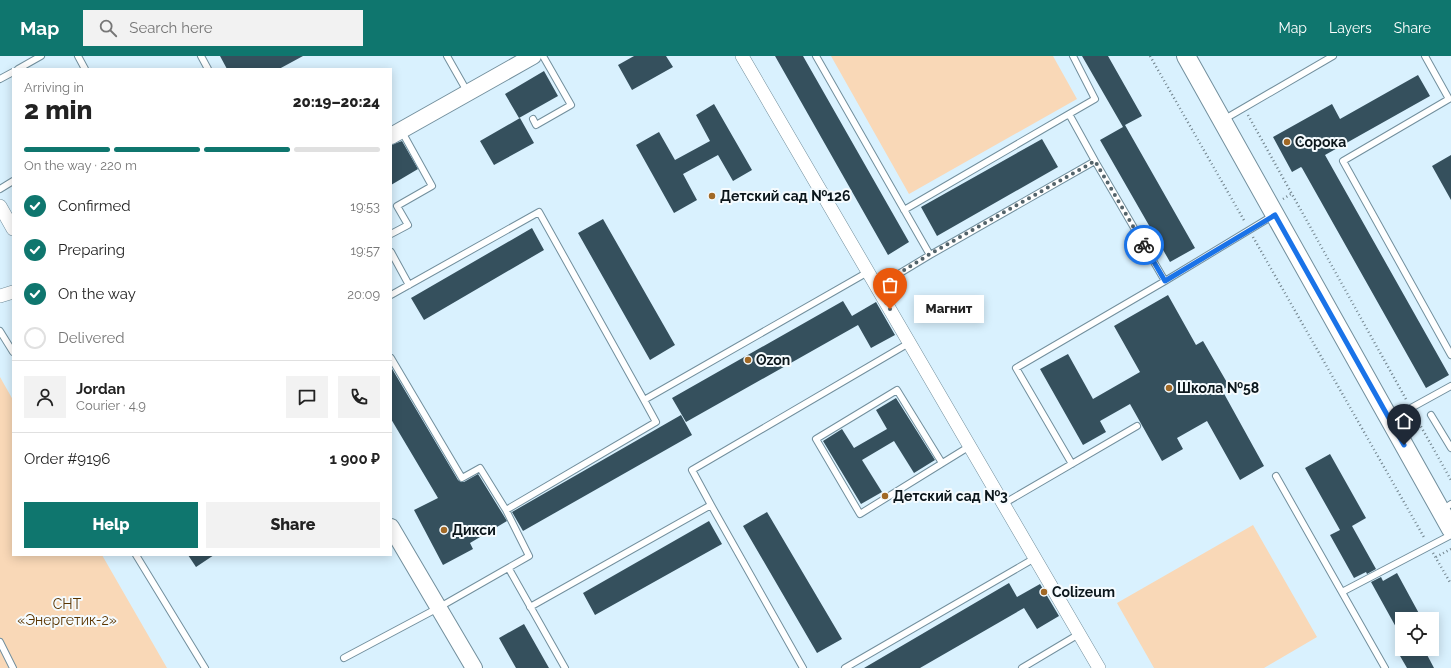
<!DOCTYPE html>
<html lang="en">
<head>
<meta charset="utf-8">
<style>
  body { margin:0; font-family:Raleway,sans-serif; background:#f2f2f2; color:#222; height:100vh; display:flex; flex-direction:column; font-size:15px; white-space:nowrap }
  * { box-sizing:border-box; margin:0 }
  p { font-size:13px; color:#767676 }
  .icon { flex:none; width:22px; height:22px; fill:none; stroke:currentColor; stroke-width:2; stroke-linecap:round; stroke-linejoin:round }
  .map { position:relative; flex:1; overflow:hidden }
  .panel { position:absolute; left:12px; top:12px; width:380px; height:488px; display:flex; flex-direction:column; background:#fff; border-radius:0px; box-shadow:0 2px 10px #0003 }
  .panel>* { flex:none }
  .buttons { position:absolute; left:1395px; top:556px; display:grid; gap:8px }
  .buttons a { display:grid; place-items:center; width:44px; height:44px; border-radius:0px; background:#fff; box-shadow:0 2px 10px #0003; font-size:20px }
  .pin { position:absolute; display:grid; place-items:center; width:34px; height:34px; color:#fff; margin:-41px -17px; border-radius:50% 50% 50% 0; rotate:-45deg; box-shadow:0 0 4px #0007 }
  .pin .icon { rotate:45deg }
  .courier { position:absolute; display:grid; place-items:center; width:40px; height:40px; margin:-20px; border:3px solid #1a73e8; border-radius:50%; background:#fff; color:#222; box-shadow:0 1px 5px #0007 }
  .bubble { position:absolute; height:28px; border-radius:0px; background:#fff; box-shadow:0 2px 10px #0003; font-size:13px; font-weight:800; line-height:28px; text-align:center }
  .overview em { font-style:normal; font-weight:800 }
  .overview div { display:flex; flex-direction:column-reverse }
  .overview { display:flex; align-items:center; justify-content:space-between; height:68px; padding:0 12px }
  h1 { font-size:26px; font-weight:800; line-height:30px }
  .bar { display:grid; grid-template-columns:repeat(4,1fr); gap:6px 4px; align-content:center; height:48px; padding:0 12px }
  .bar i { height:5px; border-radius:3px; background:#e0e0e0 }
  .bar .selected { background:#0f766e }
  .bar p { grid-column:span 4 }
  .line { display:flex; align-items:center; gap:10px; padding:0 12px; border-top:1px solid #e0e0e0 }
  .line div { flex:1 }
  .round { display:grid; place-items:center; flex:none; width:42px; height:42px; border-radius:0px; background:#f2f2f2 }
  ol { padding:0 12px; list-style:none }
  li { display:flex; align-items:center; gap:12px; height:44px }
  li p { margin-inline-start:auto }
  li .icon { padding:4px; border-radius:50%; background:#0f766e; color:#fff; stroke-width:4 }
  li:last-child { color:#767676 }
  li i { width:22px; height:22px; border:2px solid #e0e0e0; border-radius:50% }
  .primary-button { display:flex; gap:8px; margin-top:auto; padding:8px 12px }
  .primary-button a { flex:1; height:46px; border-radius:0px; background:#0f766e; color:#fff; font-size:16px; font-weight:800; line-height:46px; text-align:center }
  .primary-button a+a { background:#f2f2f2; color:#222 }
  header { display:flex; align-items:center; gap:24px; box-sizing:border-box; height:56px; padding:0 20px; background:#0f766e; color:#fff }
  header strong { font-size:19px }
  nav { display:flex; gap:22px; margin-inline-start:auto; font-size:14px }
  .search { width:280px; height:36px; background:#f2f2f2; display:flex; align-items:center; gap:10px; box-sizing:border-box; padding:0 14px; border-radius:0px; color:#767676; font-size:15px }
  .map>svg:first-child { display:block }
  .green { fill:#f9d8b7 }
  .building { fill:#35505d }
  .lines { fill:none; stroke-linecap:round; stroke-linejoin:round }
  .service-casing { stroke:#728f9d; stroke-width:8 }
  .minor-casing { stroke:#728f9d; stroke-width:14 }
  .tertiary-casing { stroke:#728f9d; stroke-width:18 }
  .secondary-casing { stroke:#728f9d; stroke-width:20 }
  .path { stroke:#73858e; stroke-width:2.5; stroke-dasharray:1 3; stroke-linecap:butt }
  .service { stroke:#fff; stroke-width:6 }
  .minor { stroke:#fff; stroke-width:13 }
  .tertiary { stroke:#fff; stroke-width:16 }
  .secondary { stroke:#fff; stroke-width:18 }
  .done { stroke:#53636a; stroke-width:4; stroke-dasharray:0 7.2 }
  .route { stroke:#1a73e8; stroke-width:5 }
  .poi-dot { fill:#a16926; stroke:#f5fbfe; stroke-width:1.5 }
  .labels { text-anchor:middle; stroke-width:4; stroke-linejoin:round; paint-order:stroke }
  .poi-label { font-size:14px; font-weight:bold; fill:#0b161b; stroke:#f5fbfe; text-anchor:start }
  .park-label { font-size:14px; fill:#5b3500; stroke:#f5fbfe }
</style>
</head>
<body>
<header>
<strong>Map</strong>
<div class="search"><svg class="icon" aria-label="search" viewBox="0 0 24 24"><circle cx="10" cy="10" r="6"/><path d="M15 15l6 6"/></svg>Search here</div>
<nav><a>Map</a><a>Layers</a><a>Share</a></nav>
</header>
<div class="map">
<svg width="1451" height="612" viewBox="0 0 1451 612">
  <rect width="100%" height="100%" fill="#d9f1fe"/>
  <path class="green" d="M831 0H1053L1077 43 909 138Z
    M0 321 13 344V499H102L167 612H0Z
    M1253 469 1317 581 1264 612H1154L1117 547Z"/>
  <path class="building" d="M220 0H303L279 13H227Z
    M634 0H666L673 11 632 34 618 9Z
    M775 0H803L909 186 888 199Z
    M1082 0H1108L1142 60 1125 69 1195 192 1170 206 1100 84 1123 71Z
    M544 15 558 40 519 62 505 38Z
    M1418 19 1430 40 1325 99 1449 319 1426 332 1302 112 1301 111 1292 116 1273 81 1332 48 1340 63Z
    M714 48 752 114 733 125 718 99 683 118 697 144 674 157 636 89 659 76 675 104 710 85 696 59Z
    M520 62 534 87 494 109 480 85Z
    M1042 83 1058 111 937 180 921 151Z
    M402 85 418 113 391 129V89Z
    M1451 99V144L1432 110Z
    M603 163 675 289 650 304 578 177Z
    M532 172 544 194 424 264 411 242Z
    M1168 239 1196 289 1203 285 1229 330 1222 334 1264 410 1240 424 1207 365 1177 382 1183 393 1162 405 1130 348 1100 365 1106 376 1083 389 1040 313 1068 298 1093 343 1140 316 1114 270Z
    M843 245 852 260 876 246 895 279 871 292 858 269 686 366 672 342Z
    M391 311 458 424 461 426H464L478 418 507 465 470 487 473 493 443 509 414 454 438 442 391 363Z
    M896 342 935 404 914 417 894 385 862 404 882 436 861 448 823 385 842 373 854 392 887 373 876 354Z
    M681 359 692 379 523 475 512 456Z
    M1330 398 1366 462 1352 470 1376 513 1367 518 1366 516 1354 522 1330 479 1340 474 1305 412Z
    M767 456 842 583 817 597 743 470Z
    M709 465 722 488 595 559 583 537Z
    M188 499H214L196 511Z
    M1397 517 1422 563H1402V582L1371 526 1381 521 1383 525Z
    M1009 527 1017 541 1040 528 1059 560 1037 573 1024 552 920 612H864Z
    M524 568 549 612H516L499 582Z
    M1396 593H1424L1434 612H1407Z"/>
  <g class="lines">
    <g class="service-casing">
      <path id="service" d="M78 0 85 13
        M201 0 208 13
        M447 0 468 37
        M816 0 930 199 877 231
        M1073 0 1095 43 1069 58 1095 105 1165 225 1274 159
        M1425 0 1449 43 1343 105 1451 299
        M18 13 41 0
        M0 23 13 16
        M533 63 536 69 571 49 543 0
        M1223 64 1333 0
        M0 133 13 125
        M904 154 1069 58
        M391 178 408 169 397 150 432 130 401 74
        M391 196 409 229
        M930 199 1095 105
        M391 239 539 156 644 344
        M0 275 13 296
        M1431 359 1451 392
        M1391 363 1451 330
        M942 407 897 334 816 383 860 458 970 390
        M1072 408 1016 312 1165 225
        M1276 420 1385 612
        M1003 448 1137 370
        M711 449 692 414 909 287
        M506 454 656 366 644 344 868 216
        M1442 454 1451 448
        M136 499 205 612
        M509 513 565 612
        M1342 536 1451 479
        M530 551 711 449 803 612
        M0 586 13 612
        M344 602 438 552 529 500 506 454 480 412 462 422 391 302
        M845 612 1035 502
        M1022 612 1079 578"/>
    </g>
    <g class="minor-casing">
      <path id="minor" d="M742 0 1099 612
        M0 150 13 173
        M0 240 13 236"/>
    </g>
    <g class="tertiary-casing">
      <path id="tertiary" d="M391 80 533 0
        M391 471 474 612"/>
    </g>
    <g class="secondary-casing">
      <path id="secondary" d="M1186 0 1451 473"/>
    </g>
    <path class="path" d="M1150 0 1245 166
      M1248 59 1407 345
      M1283 143 1291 138
      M1253 181 1425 483
      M1415 360 1451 424
      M1433 497 1451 528
      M1436 501 1451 493"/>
    <use href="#service" class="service"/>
    <use href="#minor" class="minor"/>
    <use href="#tertiary" class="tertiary"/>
    <use href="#secondary" class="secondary"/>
  </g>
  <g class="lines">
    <path class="done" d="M890 253 877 231 930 198 1095 105 1144 189"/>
    <path class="route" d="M1144 189 1165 225 1275 159 1404 389"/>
  </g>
  <g class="poi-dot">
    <circle cx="1287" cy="86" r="4"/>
    <circle cx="712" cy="140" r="4"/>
    <circle cx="748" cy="304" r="4"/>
    <circle cx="1169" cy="332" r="4"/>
    <circle cx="885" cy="440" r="4"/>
    <circle cx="444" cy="474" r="4"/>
    <circle cx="1044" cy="536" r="4"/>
  </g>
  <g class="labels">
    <g class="poi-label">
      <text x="1295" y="91">Сорока</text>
      <text x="720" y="145">Детский сад №126</text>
      <text x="756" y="309">Ozon</text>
      <text x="1177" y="337">Школа №58</text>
      <text x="893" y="445">Детский сад №3</text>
      <text x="452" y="479">Дикси</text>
      <text x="1052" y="541">Colizeum</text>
    </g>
    <g class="park-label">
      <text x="67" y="553">СНТ<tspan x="67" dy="16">«Энергетик-2»</tspan></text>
    </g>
  </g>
</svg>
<div class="buttons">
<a><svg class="icon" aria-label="locate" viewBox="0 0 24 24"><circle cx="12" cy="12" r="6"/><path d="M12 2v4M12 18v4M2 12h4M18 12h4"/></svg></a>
</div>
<div class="pin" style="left:890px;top:253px;background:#ea580c"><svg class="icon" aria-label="bag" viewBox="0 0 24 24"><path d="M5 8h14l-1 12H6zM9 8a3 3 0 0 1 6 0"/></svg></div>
<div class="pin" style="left:1404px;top:389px;background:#1f2937"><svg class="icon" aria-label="home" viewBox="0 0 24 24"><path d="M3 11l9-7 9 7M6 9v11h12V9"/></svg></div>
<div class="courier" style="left:1144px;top:189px"><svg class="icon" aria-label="bike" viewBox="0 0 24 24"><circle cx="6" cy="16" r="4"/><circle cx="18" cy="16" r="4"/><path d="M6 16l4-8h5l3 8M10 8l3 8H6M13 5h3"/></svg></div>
<div class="bubble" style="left:914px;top:239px;width:70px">Магнит</div>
<section class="panel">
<div class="overview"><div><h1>2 min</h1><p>Arriving in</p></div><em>20:19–20:24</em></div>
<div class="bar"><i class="selected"></i><i class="selected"></i><i class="selected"></i><i></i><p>On the way · 220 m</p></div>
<ol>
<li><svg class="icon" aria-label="check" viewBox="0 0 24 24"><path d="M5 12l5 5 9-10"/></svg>Confirmed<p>19:53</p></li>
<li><svg class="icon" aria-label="check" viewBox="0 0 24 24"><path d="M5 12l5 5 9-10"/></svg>Preparing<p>19:57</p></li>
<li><svg class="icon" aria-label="check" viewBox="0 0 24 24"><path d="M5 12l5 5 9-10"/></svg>On the way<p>20:09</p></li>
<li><i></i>Delivered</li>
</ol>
<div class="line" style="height:72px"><a class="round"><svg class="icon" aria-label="person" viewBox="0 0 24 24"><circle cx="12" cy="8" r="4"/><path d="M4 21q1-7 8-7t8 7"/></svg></a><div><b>Jordan</b><p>Courier · 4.9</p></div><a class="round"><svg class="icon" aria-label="chat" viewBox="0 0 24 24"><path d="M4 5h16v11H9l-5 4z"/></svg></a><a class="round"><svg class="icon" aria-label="phone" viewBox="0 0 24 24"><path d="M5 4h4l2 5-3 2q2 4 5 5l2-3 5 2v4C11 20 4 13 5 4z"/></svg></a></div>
<div class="line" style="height:52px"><div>Order #9196</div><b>1 900 ₽</b></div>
<div class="primary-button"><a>Help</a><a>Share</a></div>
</section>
</div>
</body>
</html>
